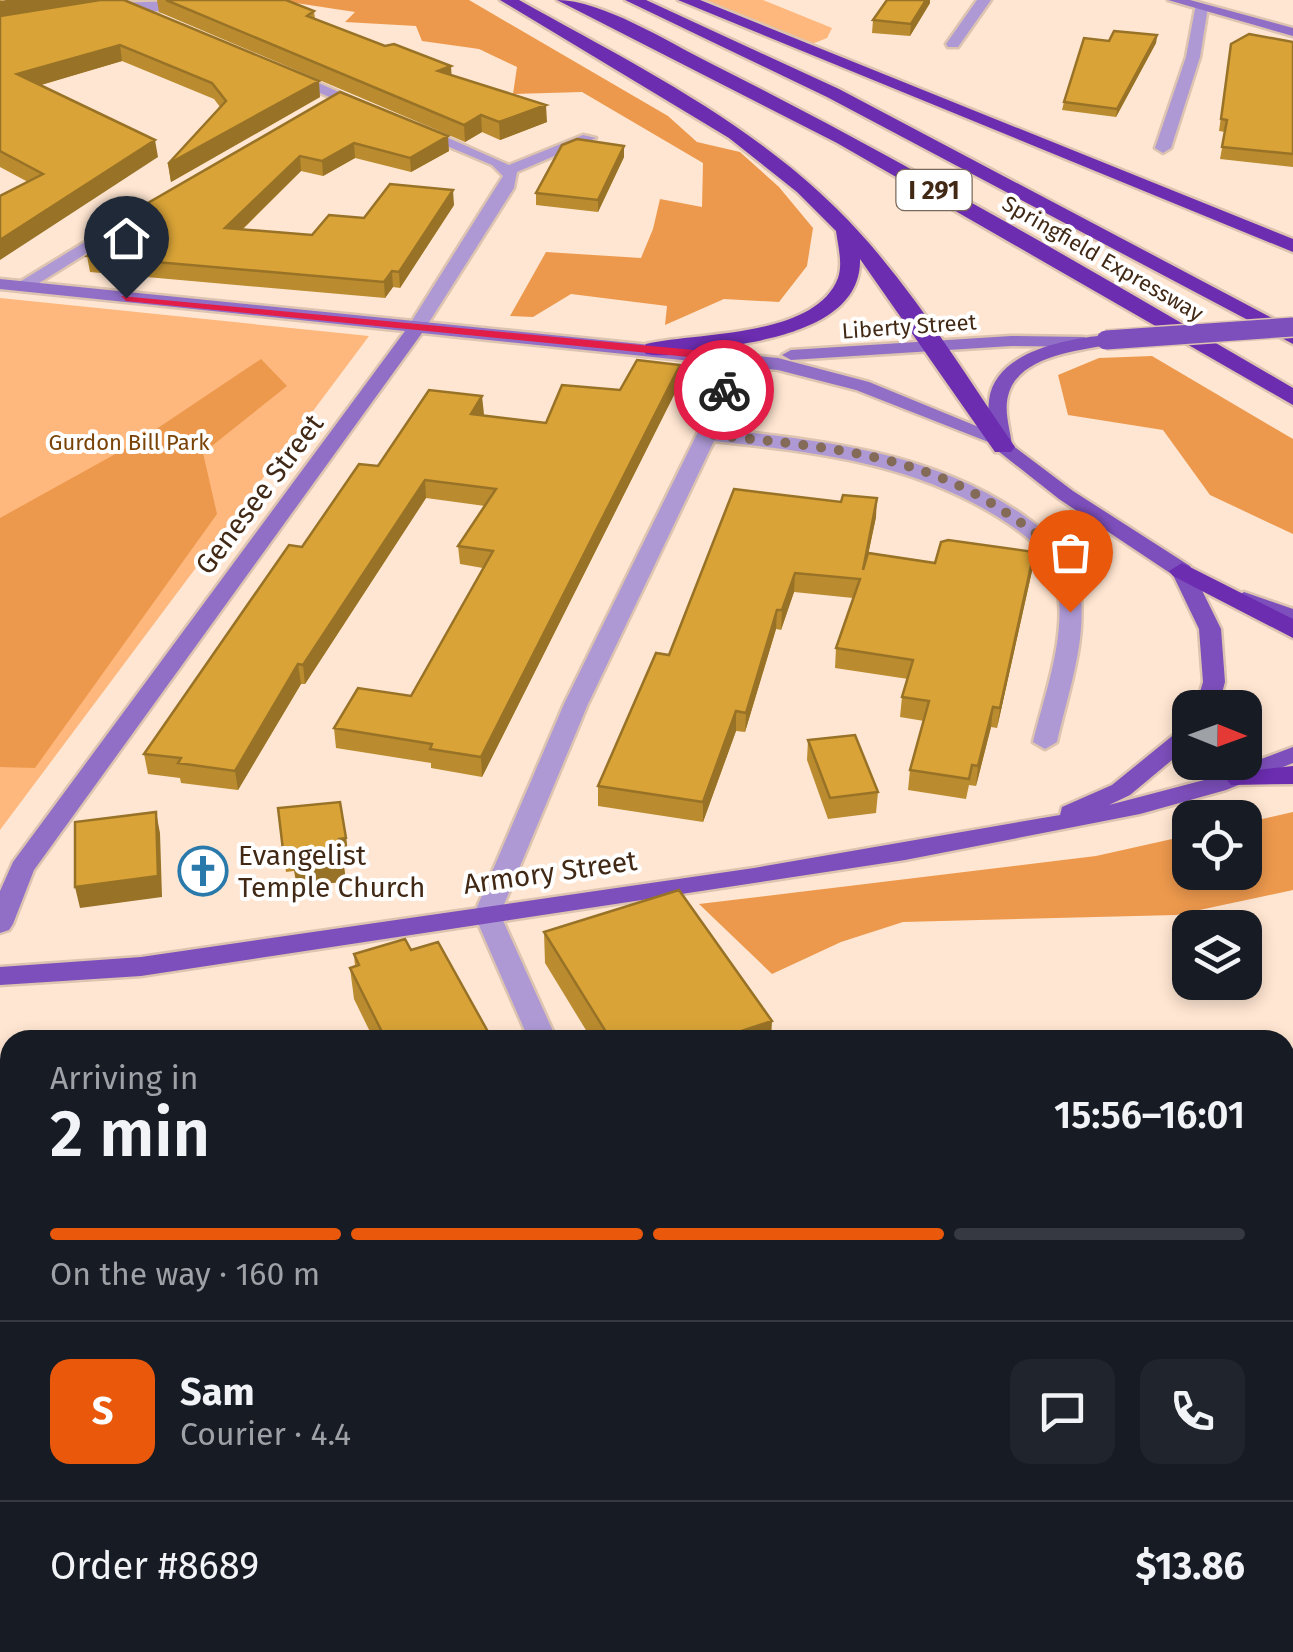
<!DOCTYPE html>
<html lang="en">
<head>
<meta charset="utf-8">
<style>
  body { margin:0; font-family:"Fira Sans",sans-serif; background:#20242c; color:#f1f3f6; height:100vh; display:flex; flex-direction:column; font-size:38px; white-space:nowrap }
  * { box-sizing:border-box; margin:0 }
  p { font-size:32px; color:#9ea1a6 }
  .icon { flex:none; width:55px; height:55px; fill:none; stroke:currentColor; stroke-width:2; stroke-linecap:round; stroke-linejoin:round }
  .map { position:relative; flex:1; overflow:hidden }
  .side { position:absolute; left:0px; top:1030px; width:1295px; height:622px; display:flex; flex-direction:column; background:#171b24; border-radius:30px 30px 0 0; box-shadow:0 5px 15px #0003 }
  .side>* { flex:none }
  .needle { width:65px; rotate:91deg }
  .controls { position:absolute; left:1172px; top:690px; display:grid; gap:20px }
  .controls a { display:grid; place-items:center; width:90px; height:90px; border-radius:20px; background:#171b24; box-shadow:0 5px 15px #0003; font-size:50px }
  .pin { position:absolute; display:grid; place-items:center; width:85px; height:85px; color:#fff; margin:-102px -42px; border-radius:50% 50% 50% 0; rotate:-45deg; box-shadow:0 0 10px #0007 }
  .pin .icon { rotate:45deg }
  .courier { position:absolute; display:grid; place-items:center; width:100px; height:100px; margin:-50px; border:8px solid #e11d48; border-radius:50%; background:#fff; color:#222; box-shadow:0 2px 12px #0007 }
  .summary em { font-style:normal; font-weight:600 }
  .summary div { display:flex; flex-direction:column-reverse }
  .summary { display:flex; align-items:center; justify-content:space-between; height:170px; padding:0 50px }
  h1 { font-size:65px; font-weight:600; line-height:75px }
  .bar { display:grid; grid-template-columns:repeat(4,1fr); gap:15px 10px; align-content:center; height:120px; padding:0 50px }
  .bar i { height:12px; border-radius:8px; background:#363941 }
  .bar .active { background:#ea580c }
  .bar p { grid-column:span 4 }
  .line { display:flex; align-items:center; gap:25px; padding:0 50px; border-top:2px solid #363941 }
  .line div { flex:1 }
  .round { display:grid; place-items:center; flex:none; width:105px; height:105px; border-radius:20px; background:#20242c }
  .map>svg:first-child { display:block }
  .green { fill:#feb77c }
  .forest { fill:#ed994d }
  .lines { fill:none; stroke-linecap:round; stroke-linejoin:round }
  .street-casing { stroke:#ddc4b0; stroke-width:5 }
  .secondary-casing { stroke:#ddc4b0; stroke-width:5 }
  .primary-casing { stroke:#ddc4b0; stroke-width:5 }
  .highway-casing { stroke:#ddc4b0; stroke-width:5 }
  .street { fill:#ae99d5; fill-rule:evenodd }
  .secondary { fill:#916fc7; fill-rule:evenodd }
  .primary { fill:#7d4fbc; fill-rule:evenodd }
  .highway { fill:#6c2db1; fill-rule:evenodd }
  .primary-bridge-casing { stroke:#ddc4b0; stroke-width:22; stroke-linecap:butt }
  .primary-bridge { stroke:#7d4fbc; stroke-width:19 }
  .wall { fill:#bb8c2f }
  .shaded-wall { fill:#987226 }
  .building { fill:#d9a337; stroke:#987226; stroke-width:2.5 }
  .route { fill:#e11d48 }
  .done { stroke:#846b57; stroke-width:10; stroke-dasharray:0 18 }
  .labels { text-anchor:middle; stroke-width:8; stroke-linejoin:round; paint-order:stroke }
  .far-street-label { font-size:22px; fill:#412915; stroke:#fff }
  .far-park-label { font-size:22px; fill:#7a4408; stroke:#fff }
  .shield { fill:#fff; stroke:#7a695b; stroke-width:2.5 }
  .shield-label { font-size:25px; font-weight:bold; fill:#412915 }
  .street-label { font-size:28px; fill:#412915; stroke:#fff }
  .poi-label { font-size:28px; fill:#412915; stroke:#fff; text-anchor:start }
</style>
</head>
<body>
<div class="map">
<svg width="1293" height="1652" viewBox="0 0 1293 1652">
  <rect width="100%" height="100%" fill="#ffe6d2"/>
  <path class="green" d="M704 0H763L832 28 827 38 812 44Z
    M0 298 369 336 0 830Z"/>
  <path class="forest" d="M276 0H469L668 116 697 142 740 152 779 187 813 228 807 266 779 302 724 299 665 325 667 306 571 294 533 317 510 316 546 252 641 258 653 229 660 199 702 207 703 163 582 92 513 94 517 67 479 49 422 41 416 26 345 22 355 12Z
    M1152 356 1293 439V534L1210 495 1163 430 1068 415 1058 375 1099 358Z
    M261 359 287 386 203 453 217 514 35 768 0 767V518L137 442Z
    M1293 812V890L1176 915 903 922 841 942 772 974 699 904 1096 856 1190 835V872H1245V823Z"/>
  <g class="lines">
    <g class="street-casing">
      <path id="street" d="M216 0C198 10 121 17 103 7L110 3Z
        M977 0H991L958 47H948L946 44Z
        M1196 4 1208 7 1200 57 1171 148 1163 153 1155 148 1186 57Z
        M284 72H294L370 106 358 109 284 78Z
        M419 125 509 165 583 135 596 138 517 172 514 188 426 327 417 332 408 327 503 176 492 165 414 132V126Z
        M137 210 145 215 143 218 28 290 13 286Z
        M737 353 746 358 718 429C826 441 932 452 1023 515 1047 532 1073 554 1079 584 1089 636 1068 692 1057 742L1045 749 1033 742C1045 692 1067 636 1057 584 1052 553 1023 533 998 517 910 462 815 452 714 441L588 704 500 914 557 1040H529L474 914 564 704 697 434 728 358Z
        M928 1642H970L974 1652H932Z"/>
    </g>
    <g class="secondary-casing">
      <path id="secondary" d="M1168 0H1190L1293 28V36Z
        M0 279 778 358 869 382 1008 439 998 445 991 443 856 390 778 370 422 333 34 870 13 924 9 930 0 933V891L13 862 405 331 0 289Z
        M1011 336 1084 337 1093 342 1084 347 1011 346 791 360 782 355 791 350Z"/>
    </g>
    <g class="primary-casing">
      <path id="primary" d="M1106 335 1112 336V344C1079 351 1018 355 1008 396 1004 412 1010 429 1012 445L1073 491 1190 566 1221 629 1225 682 1218 708H1195L1203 682 1199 629 1173 575 1059 499 993 447C991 432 987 415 989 400 995 351 1067 339 1106 335Z
        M1244 592 1293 609V623L1236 604 1233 599Z
        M1190 726V745L1130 795 1109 805 1208 779 1293 747V763L1226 790 1140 814 905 860 141 976 0 985V967L141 957 754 868 1060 815 1062 807 1112 785 1182 728Z"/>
    </g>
    <g class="highway-casing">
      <path id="highway" d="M500 0H519C630 62 746 119 837 209 907 278 959 366 1015 447L1011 452H995L860 259C862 329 759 342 708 349 689 352 665 358 646 354L643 349 646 344C697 332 815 338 838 278 843 264 838 246 836 231L797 192 729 138Z
        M557 0C602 0 668 42 710 63 909 163 1101 276 1293 388V405L837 143Z
        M625 0H646L839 89 1293 329V344L827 97Z
        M678 0H700L1293 239V252Z
        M1182 563 1293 619V638L1173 576 1169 571Z
        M1293 766V784L1231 785 1226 779 1231 773Z"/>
    </g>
    <use href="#street" class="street"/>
    <use href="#secondary" class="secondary"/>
    <use href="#primary" class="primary"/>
    <use href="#highway" class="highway"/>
    <g class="primary-bridge-casing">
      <path id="primary-bridge" d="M1106 340 1293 327"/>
    </g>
    <use href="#primary-bridge" class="primary-bridge"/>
  </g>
  <path class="wall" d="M0 0 320 97 171 182 168 164 220 107 214 99 122 61 40 85 158 157 28 182 0 167Z
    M157 0H286L314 11 315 19 451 75 547 122 500 140 482 132 465 142 159 12Z
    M887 0H930V3L910 36 872 33 873 20Z
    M1157 35 1156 43 1116 117 1062 110 1064 102 1109 41Z
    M1293 42V167L1220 159 1225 132 1219 131 1231 44Z
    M340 92 449 151 411 172 355 158 323 176 301 171 242 230 312 235 364 218 454 205 400 288 393 287 385 298 90 272 87 256Z
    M624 157 598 212 536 205V193Z
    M680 383 482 777 431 768V763L336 748 334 728 411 696 483 568 460 564 458 546 485 506 426 498 305 684H301L238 790 181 783 180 778 148 774 144 754 302 547 378 466 484 414 482 415 546 423 620 390Z
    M876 517 868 554 935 563 1034 552 1032 571 997 728 991 727 976 786 969 785 966 799 908 790 910 770 924 721 900 717 902 697 908 679 835 668 836 648 853 598 794 592 781 630 776 629 745 732 736 731 703 822 598 806V786L669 655Z
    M808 740 878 792 876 813 828 819 807 760Z
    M346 838 349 859 343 860 346 881 297 888 294 871 286 872 283 850Z
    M544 932 771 1040H592L545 963Z
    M411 950 487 1040H374L354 999 350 968 355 966 354 954Z
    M1293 1146V1327L1285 1322V1155Z
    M10 1171V1286L0 1273V1180Z
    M195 1642H241L247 1652H202Z
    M587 1642H695L688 1652H595Z"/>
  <path class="shaded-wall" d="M6 0H99L0 17V1Z
    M926 0H930V3L910 36 911 24Z
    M1157 35 1156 43 1116 117 1117 109Z
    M120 45 122 61 21 91 17 74Z
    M451 66 452 82 438 71Z
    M319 81 320 97 171 182 168 164Z
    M546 105 547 122 500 140 499 122Z
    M481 115 482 132 465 142 464 125Z
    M448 136 449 151 411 172 410 158Z
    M155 140 158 157 0 260V240Z
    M354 143 355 158 323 176 322 161Z
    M624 146V157L598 212V200Z
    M300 156 301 171 227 244 225 228Z
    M453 190 454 205 400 288 399 272Z
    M392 271 393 287 385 298 384 282Z
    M680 365V383L482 777 481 757Z
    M482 396 484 414 472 432 471 414Z
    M425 480 426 498 305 684 303 665Z
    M877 498 876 517 861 589 863 570Z
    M1034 552 1032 571 997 728 1000 708Z
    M795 573 794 592 781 630 782 610Z
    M777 610 776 629 745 732 746 713Z
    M298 664 301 684 238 790 235 771Z
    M993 707 991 727 976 786 978 766Z
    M736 711V731L703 822V802Z
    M156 812 160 833 162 897 80 908 75 887Z
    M346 838 349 859 342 860 339 839Z
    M343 860 346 881 297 888 294 867Z
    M772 1021 771 1040H714Z
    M487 1030V1040H455Z
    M666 1642H695L688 1652H652V1650Z"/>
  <path class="building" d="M100 0H124L319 81 168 164 226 101 212 83 120 45 17 74 155 140 0 240V196L43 174 0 151V16Z
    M166 0H286L314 11 307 16 385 46 394 44 451 66 438 71 546 105 499 122 481 115 464 125Z
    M887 0H926L911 24 873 20Z
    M1114 31 1157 35 1117 109 1064 102 1084 38 1109 41Z
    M1249 34 1293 42V154L1222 147 1227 120 1221 119 1231 44Z
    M340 92 448 136 410 158 354 143 322 161 300 156 225 228 312 235 329 215 364 218 390 184 453 190 399 272 392 271 384 282 87 256 122 218Z
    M577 139 624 146 598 200 536 193 562 145Z
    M637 360 680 365 481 757 430 749 432 744 334 728 358 688 411 696 493 551 458 546 496 489 425 480 303 665 298 664 235 771 178 763 181 758 144 754 289 545 302 547 359 464 378 466 429 390 482 396 471 414 546 423 562 385 620 390Z
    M734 489 841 502 843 495 877 498 863 570 868 553 935 563 941 542 948 540 1034 552 1000 708 993 707 978 766 972 765 969 779 910 770 929 701 902 697 913 660 836 648 860 579 795 573 782 610H777L746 713 736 711 703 802 598 786 656 653 669 655Z
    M855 735 878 792 830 798 808 740Z
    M340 802 346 838 339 839 343 860 294 867 291 850H283L278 808Z
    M156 812 158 876 75 887V822Z
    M679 890 772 1021 714 1040H611L544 932Z
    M405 939 411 950 438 942 487 1030 455 1040H386L350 968 359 965 354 954Z
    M1293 1146V1279L1285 1274V1155Z
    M10 1171V1261L0 1255V1180Z
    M200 1642H241L247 1650 244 1652H207Z
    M425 1642H477L484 1652H410Z
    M616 1642H666L652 1650H630Z"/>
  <path class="route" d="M121 296 736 354 742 358 730 390 724 393 718 390 729 361 126 301Z"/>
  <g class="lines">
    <path class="done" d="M724 390 707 434C815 447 916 450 1008 514 1024 525 1045 538 1056 553 1068 569 1069 593 1070 612"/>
  </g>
  <defs>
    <g id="church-ring" transform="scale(2.5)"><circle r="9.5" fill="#fff" stroke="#2a79ab" stroke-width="1.5"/><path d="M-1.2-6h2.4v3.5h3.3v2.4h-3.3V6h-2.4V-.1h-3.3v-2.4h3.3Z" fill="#2a79ab"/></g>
  </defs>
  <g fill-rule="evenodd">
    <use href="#church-ring" x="203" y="871"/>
  </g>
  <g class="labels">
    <g class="far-street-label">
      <text transform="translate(1103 258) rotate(30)" y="8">Springfield Expressway</text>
      <text transform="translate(909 326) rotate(-4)" y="8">Liberty Street</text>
    </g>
    <g class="far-park-label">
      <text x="129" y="450">Gurdon Bill Park</text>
    </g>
    <rect class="shield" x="896.5" y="170" width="75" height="40" rx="8"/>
    <g class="shield-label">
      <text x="934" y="199">I 291</text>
    </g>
    <g class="street-label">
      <text transform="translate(259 494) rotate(-53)" y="10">Genesee Street</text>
      <text transform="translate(550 872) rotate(-8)" y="10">Armory Street</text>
    </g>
    <g class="poi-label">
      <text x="238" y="865">Evangelist<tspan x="238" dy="32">Temple Church</tspan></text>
    </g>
  </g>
</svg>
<div class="controls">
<a><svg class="needle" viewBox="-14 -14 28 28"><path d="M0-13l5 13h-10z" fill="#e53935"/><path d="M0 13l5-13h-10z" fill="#9ea1a6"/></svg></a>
<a><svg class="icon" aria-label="locate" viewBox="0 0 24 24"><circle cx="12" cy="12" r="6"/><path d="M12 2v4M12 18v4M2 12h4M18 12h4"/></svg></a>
<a><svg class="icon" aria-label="layers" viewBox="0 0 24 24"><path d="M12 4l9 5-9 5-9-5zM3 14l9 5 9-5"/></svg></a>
</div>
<div class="pin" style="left:1070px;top:612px;background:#ea580c"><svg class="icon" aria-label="bag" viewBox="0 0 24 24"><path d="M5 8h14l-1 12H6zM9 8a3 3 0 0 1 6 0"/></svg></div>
<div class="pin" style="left:126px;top:298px;background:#1f2937"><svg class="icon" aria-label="home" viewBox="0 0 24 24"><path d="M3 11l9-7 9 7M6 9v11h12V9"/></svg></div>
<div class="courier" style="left:724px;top:390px"><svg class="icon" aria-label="bike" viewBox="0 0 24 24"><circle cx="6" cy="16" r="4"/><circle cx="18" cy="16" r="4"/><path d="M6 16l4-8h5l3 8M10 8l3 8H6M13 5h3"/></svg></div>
<section class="side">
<div class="summary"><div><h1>2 min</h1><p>Arriving in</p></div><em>15:56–16:01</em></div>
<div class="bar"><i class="active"></i><i class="active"></i><i class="active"></i><i></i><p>On the way · 160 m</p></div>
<div class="line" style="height:180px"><b class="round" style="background:#ea580c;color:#fff">S</b><div><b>Sam</b><p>Courier · 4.4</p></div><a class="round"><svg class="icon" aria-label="chat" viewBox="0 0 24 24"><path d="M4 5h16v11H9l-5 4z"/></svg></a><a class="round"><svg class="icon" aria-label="phone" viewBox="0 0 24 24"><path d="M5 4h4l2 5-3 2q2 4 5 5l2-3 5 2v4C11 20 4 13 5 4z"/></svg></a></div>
<div class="line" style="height:130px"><div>Order #8689</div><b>$13.86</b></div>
</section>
</div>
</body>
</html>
